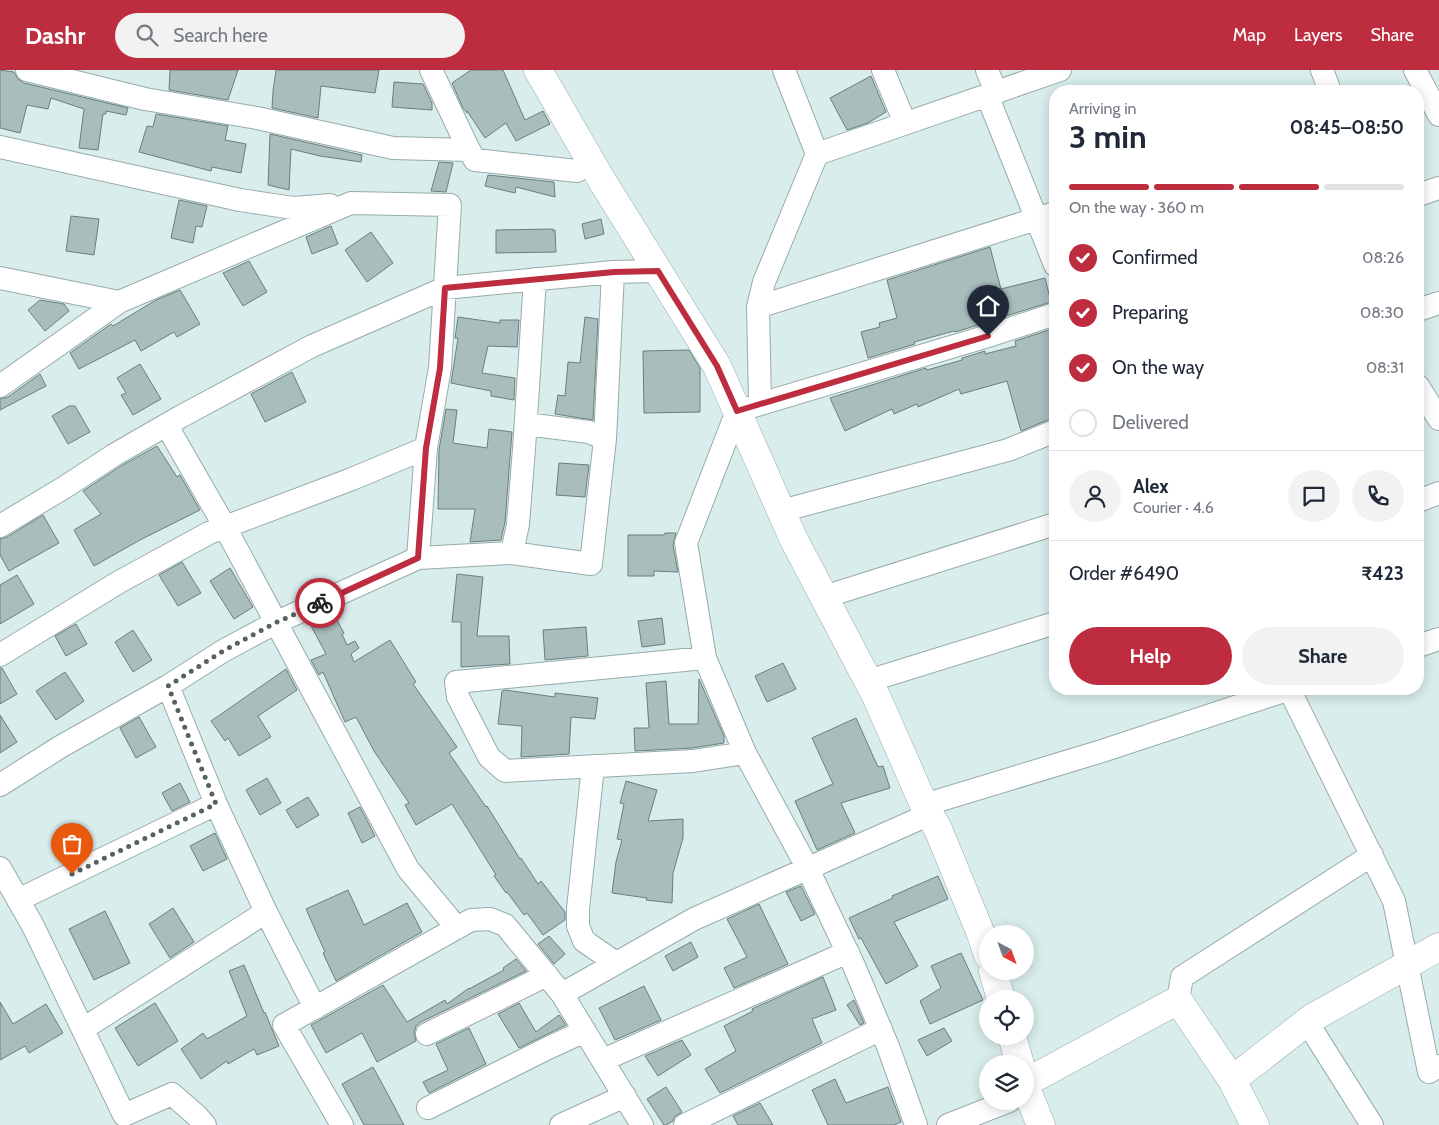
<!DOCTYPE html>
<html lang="en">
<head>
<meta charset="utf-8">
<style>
  body { margin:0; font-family:Cabin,sans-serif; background:#f2f2f3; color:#1f2937; height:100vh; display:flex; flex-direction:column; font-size:19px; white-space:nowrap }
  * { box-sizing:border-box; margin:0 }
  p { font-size:16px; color:#747a83 }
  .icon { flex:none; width:28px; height:28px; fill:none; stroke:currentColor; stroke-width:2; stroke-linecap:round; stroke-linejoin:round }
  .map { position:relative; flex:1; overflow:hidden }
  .panel { position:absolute; left:1049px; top:15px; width:375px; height:610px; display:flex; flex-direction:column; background:#fff; border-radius:20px; box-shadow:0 2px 12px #0003 }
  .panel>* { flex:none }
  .needle { width:32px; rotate:139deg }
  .buttons { position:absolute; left:979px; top:855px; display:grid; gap:10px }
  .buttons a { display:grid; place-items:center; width:55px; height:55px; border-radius:50%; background:#fff; box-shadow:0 2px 12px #0003; font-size:25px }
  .pin { position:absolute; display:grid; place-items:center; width:42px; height:42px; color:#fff; margin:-51px -21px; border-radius:50% 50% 50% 0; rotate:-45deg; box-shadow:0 0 5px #0007 }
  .pin .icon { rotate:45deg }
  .courier { position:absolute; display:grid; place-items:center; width:50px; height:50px; margin:-25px; border:4px solid #bd2c3f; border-radius:50%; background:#fff; color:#222; box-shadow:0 1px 6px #0007 }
  .headline em { font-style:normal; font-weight:700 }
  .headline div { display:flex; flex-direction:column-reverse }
  .headline { display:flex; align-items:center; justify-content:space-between; height:85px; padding:0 20px }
  h1 { font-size:32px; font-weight:700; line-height:38px }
  .bar { display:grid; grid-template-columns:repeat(4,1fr); gap:8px 5px; align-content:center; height:60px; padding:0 20px }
  .bar i { height:6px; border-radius:4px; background:#e0e1e3 }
  .bar .selected { background:#bd2c3f }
  .bar p { grid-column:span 4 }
  .line { display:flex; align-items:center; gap:12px; padding:0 20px; border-top:1px solid #e0e1e3 }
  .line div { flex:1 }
  .round { display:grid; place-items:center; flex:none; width:52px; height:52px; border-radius:26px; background:#f2f2f3 }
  ol { padding:0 20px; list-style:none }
  li { display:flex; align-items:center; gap:15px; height:55px }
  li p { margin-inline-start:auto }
  li .icon { padding:5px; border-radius:50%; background:#bd2c3f; color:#fff; stroke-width:4 }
  li:last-child { color:#747a83 }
  li i { width:28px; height:28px; border:2px solid #e0e1e3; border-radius:50% }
  .cta { display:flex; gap:10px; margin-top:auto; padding:10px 20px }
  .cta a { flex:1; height:58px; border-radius:30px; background:#bd2c3f; color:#fff; font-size:20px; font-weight:700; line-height:58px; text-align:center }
  .cta a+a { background:#f2f2f3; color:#1f2937 }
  header { display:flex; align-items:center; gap:30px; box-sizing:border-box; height:70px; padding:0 25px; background:#bd2c3f; color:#fff }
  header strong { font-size:24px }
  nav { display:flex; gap:28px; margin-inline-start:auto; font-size:18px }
  .search { width:350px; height:45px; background:#f2f2f3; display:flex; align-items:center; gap:12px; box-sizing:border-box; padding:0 18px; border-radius:28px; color:#747a83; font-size:19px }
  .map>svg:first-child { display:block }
  .building { fill:#a9bdbd; stroke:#6c7e7e }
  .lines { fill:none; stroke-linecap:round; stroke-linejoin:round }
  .street-casing { stroke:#97abab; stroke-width:24 }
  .secondary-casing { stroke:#97abab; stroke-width:29 }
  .street { stroke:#fff; stroke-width:22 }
  .secondary { stroke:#fff; stroke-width:28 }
  .done { stroke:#566262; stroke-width:5; stroke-dasharray:0 9 }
  .route { stroke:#bd2c3f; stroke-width:6 }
</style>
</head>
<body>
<header>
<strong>Dashr</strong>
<div class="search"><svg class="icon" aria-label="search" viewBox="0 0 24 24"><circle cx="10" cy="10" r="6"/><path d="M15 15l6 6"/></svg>Search here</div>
<nav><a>Map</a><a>Layers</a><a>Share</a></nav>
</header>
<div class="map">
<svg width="1439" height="1055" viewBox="0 0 1439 1055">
  <rect width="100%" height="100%" fill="#d9eded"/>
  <path class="building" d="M0 0 14 2 18 9 24 13 128 38 126 45 106 41V44H103L98 80 79 78 84 39 51 28 48 39 27 35 20 63 0 58Z
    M170 0H238L228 30 169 20Z
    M276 0H379L375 23 321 16 318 48 272 38 273 21Z
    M471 0H503L525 50 543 41 550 54 516 71 506 53 485 68 467 41V43L463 38 452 13Z
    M871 6 886 42 868 53 847 60 830 28Z
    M394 12 423 14 432 33V40L392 37Z
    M156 44 228 56 225 70 246 74 241 103 212 97 211 101 139 82 147 56 153 57Z
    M270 64 362 85 361 92 320 86 291 79 289 120 268 115Z
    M439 92 453 93 446 122 431 121Z
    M488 105 554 112 555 127 516 117 515 123 485 116Z
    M179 130 207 136 202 157 196 156 193 173 171 168Z
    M71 146 99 149 94 185 66 181Z
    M601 149 604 164 585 169 582 154Z
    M331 156 338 174 312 184 306 167Z
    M553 159V161L555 160 556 182 496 183V160Z
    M371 162 393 193 367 212 345 180Z
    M990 177 1001 219 1045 208 1051 232 1009 245 977 253 978 255 955 262 954 261 914 272 915 274 868 288 861 262 880 257 879 253 897 248 887 210Z
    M249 191 267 222 243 236 223 203Z
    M180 220 200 254 177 267 174 262 141 281 135 270 79 299 70 283 111 254 113 256 156 230Z
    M40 230 64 234 69 241 45 261 28 240Z
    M458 247 500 253V250H519L517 277 488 276 482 303 515 308 514 330 491 326V321L451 313 458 268H455Z
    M585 247 598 249 593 350 555 344 558 325 565 326 568 292 580 293Z
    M1052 259 1055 272V348L1050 349 1021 361 1007 311 961 324 959 319 918 337 917 334 894 344 892 339 845 361 830 328 926 298 927 300 962 290V288L985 281V284L1016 276 1015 271Z
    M689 280 700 298V342L644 343 643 281Z
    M140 294 161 329 133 345 121 325 126 323 117 308Z
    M292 302 306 332 265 352 251 324Z
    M40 304 46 316 0 340V329L8 327Z
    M69 336H75L90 362 68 374 52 346Z
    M446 339 457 340 453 373 487 378 489 359 512 362 505 452 501 470 470 472 475 439H438L439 380Z
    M157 376 177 407 180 405 200 440 140 470 94 496 74 460 101 444 83 421 121 396Z
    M559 393 589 395 585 427 556 425Z
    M43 445 59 473 9 501 0 485V469L7 467Z
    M665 463H676L673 475 678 502 654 501V506H628V465H664Z
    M182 492 201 523 178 536 159 505Z
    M230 498 253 537 234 549 210 511Z
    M457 504 483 507 477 566H509L510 594 461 597V552H452Z
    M17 505 34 534 0 554V515Z
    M332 541 344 563 342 564 347 575 355 571 359 578 351 584 354 592 390 570 416 612 413 614 457 677 449 683 486 737 487 736 520 789 521 788 538 814 541 811 565 842V850L543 865 527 843 524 845 507 822 506 823 494 806 496 805 452 734 416 755 405 735 409 733 374 681 356 647 345 652 323 602 319 605 311 590 326 584 309 552Z
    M662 548 665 574 642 577 638 551Z
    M76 554 87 574 66 586 55 566Z
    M586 557 588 586 545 590 543 560Z
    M133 560 152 590 133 602 115 572Z
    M783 593 796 619 767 632 755 606Z
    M0 598H2L17 624 0 634Z
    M286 599 297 620 258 646 271 667 239 686 228 668 225 671 211 651Z
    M65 602 84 631 56 650 36 621Z
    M699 609 724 666V673L692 678 635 681 634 658H649L646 613 666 611 669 654H698Z
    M505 620 555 627V623L598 628 595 649 571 647 569 684 521 687 522 656 498 654 502 621Z
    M0 645 17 672 0 683Z
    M139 647 156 677 136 688 120 658Z
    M856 648 878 697 883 696 890 718 841 733 855 763 817 780 795 731 833 714 812 668Z
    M267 708 281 733 260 745 246 720Z
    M626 711 657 720 648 751 683 749V768L673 803 672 833 646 830 647 828 612 823 616 792 622 770 617 769 624 734 620 733Z
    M180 713 190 732 172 741 162 723Z
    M308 727 319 745 297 758 286 740Z
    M360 737 375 766 362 773 348 743Z
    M215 763 227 789 203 801 190 776Z
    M938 806 948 829 894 852 918 896 886 914 861 868 859 869 849 848 893 828 892 826Z
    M801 816 815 844 801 851 786 822Z
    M348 820 364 855 407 833 422 862 336 911 323 883 325 882 306 839Z
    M759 834 788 894 734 918 724 898 747 887 727 849Z
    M173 838 194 872 170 888 149 854Z
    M105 841 130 893 94 910 69 859Z
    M549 866 565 884 554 894 538 874Z
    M691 872 698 887 673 901 665 886Z
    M961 883 983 930 930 954 920 931 941 918 931 896Z
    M516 889 526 901 421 952 416 956 414 963 416 971 377 992 362 963 326 983 311 955 383 915 407 952 445 930 447 934 469 918V919L504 900 503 898Z
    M244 895 264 943 265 942 279 976 257 985 254 979 228 994 227 991 201 1009 181 979 203 963 207 969 247 946 229 901Z
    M823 907 836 940 812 949 822 973 720 1023 705 999 736 981 724 956 753 941 752 939Z
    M644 916 661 950 615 970 599 938Z
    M854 930 864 953 860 955 847 935Z
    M0 932 13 954 46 934 63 963 29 983 25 976 0 990Z
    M155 933 178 971 138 996 115 958Z
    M519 933 536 962 559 945 566 955 519 978 498 944Z
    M469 958 486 994 429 1023 423 1012 448 1000 436 974Z
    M944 958 952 971 927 986 918 970Z
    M682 970 691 985 658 1006 645 986Z
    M373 997 385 1019 404 1055H364L342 1014Z
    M835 1009 846 1033 888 1017 901 1052 894 1055H828L812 1020Z
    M666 1017 682 1042 674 1047 673 1051 666 1055H664L647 1029Z
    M760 1033 773 1055H738L733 1046Z"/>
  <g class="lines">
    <g class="street-casing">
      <path id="street" d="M27 0 145 29 257 48 393 78 469 80 431 0
        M883 0 905 53
        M987 0 996 22
        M1322 0 1330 21
        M1415 0 1439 45
        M987 25 1055 195
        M0 77 240 130 293 138 330 135
        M469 80 475 90 577 101 591 92
        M817 84 1060 0
        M1418 125 1439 118
        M0 208 119 232 0 316
        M758 237 1055 143
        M1418 240 1439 233
        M1418 316 1439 349
        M760 334 758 237 764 212 817 84 784 0
        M526 354 589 362 605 369
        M167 356 225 457 408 799 457 858
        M1418 431 1439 423
        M781 441 1008 380 1055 361
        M0 456 65 417 114 385 180 347 312 276 445 218 613 202 658 201
        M512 483 518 454 524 379 535 209
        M418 488 512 483 591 494 605 369 613 202
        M824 527 1055 454
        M1418 576 1439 569
        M0 585 119 512 209 463 352 409 426 378 440 298 450 135 351 133 119 232
        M705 588 456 612 458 627 489 687 505 701 693 691 745 683
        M868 611 1055 553
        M168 616 216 734 266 842 315 938
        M1289 619 1394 831 1429 1002 1439 996
        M593 696 578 839V856L584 871 616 893
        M0 715 60 677 168 616 223 581 275 553 418 488 426 378
        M924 735 1102 681 1290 619
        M0 798 33 856 124 1045 172 1024 197 1046 205 1055
        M18 830 216 734
        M562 924 694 849 930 744
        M1178 930 1182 907 1372 785
        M1307 952 1372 1055
        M83 959 266 842
        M427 964 547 905
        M603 990 848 882
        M428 1038 548 978 585 961
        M342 1055 284 955 471 850 490 849 505 855 562 924 642 1055
        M561 1055 625 1026
        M685 1055 881 959
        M916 1055 889 979 854 896 807 797 745 683 705 588 686 473 737 341 988 266 1055 244
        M948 1055 1009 1031"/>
    </g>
    <g class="secondary-casing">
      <path id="secondary" d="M538 0 601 109 717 296 793 468 877 628 924 735 938 759 981 864 988 885
        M993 901 1001 929
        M1012 966 1020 994
        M1232 1010 1312 948 1439 877
        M1025 1013 1178 930 1232 1010 1255 1055
        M1025 1016 1041 1055"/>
    </g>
    <use href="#street" class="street"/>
    <use href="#secondary" class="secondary"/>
  </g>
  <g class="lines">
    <path class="done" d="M72 804 216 734 168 616 223 581 275 553 320 533"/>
    <path class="route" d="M320 533 418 488 426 378 440 298 445 218 614 202 658 201 717 296 737 341 988 266"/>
  </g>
</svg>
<div class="buttons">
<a><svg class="needle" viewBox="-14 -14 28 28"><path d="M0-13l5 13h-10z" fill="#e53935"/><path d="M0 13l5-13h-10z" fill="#747a83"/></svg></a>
<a><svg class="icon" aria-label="locate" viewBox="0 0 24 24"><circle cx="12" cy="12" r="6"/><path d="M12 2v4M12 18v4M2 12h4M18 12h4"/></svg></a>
<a><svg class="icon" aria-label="layers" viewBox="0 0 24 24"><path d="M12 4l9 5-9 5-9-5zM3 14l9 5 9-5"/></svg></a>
</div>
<div class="pin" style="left:72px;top:804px;background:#ea580c"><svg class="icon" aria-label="bag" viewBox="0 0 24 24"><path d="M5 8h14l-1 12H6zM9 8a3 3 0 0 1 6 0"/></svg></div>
<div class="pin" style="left:988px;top:266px;background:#1f2937"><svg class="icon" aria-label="home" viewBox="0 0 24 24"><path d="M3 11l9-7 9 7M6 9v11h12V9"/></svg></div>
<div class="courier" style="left:320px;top:533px"><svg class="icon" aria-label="bike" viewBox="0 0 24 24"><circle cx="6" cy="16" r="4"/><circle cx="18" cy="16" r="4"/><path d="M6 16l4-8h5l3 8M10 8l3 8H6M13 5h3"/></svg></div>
<section class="panel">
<div class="headline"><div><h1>3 min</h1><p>Arriving in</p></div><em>08:45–08:50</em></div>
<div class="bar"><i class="selected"></i><i class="selected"></i><i class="selected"></i><i></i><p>On the way · 360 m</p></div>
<ol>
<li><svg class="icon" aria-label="check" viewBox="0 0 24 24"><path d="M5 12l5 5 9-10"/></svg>Confirmed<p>08:26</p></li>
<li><svg class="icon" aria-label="check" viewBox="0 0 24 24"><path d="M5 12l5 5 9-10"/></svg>Preparing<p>08:30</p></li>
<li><svg class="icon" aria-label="check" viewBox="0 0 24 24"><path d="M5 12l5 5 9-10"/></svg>On the way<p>08:31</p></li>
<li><i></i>Delivered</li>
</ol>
<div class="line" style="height:90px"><a class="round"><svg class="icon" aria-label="person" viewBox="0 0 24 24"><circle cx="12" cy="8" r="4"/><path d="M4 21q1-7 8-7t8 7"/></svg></a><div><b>Alex</b><p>Courier · 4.6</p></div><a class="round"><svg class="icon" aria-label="chat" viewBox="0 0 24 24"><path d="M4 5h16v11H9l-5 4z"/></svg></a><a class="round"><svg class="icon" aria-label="phone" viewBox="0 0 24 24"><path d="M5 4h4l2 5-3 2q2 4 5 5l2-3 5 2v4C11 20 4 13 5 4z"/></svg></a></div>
<div class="line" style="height:65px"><div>Order #6490</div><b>₹423</b></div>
<div class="cta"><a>Help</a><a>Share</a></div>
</section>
</div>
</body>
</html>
